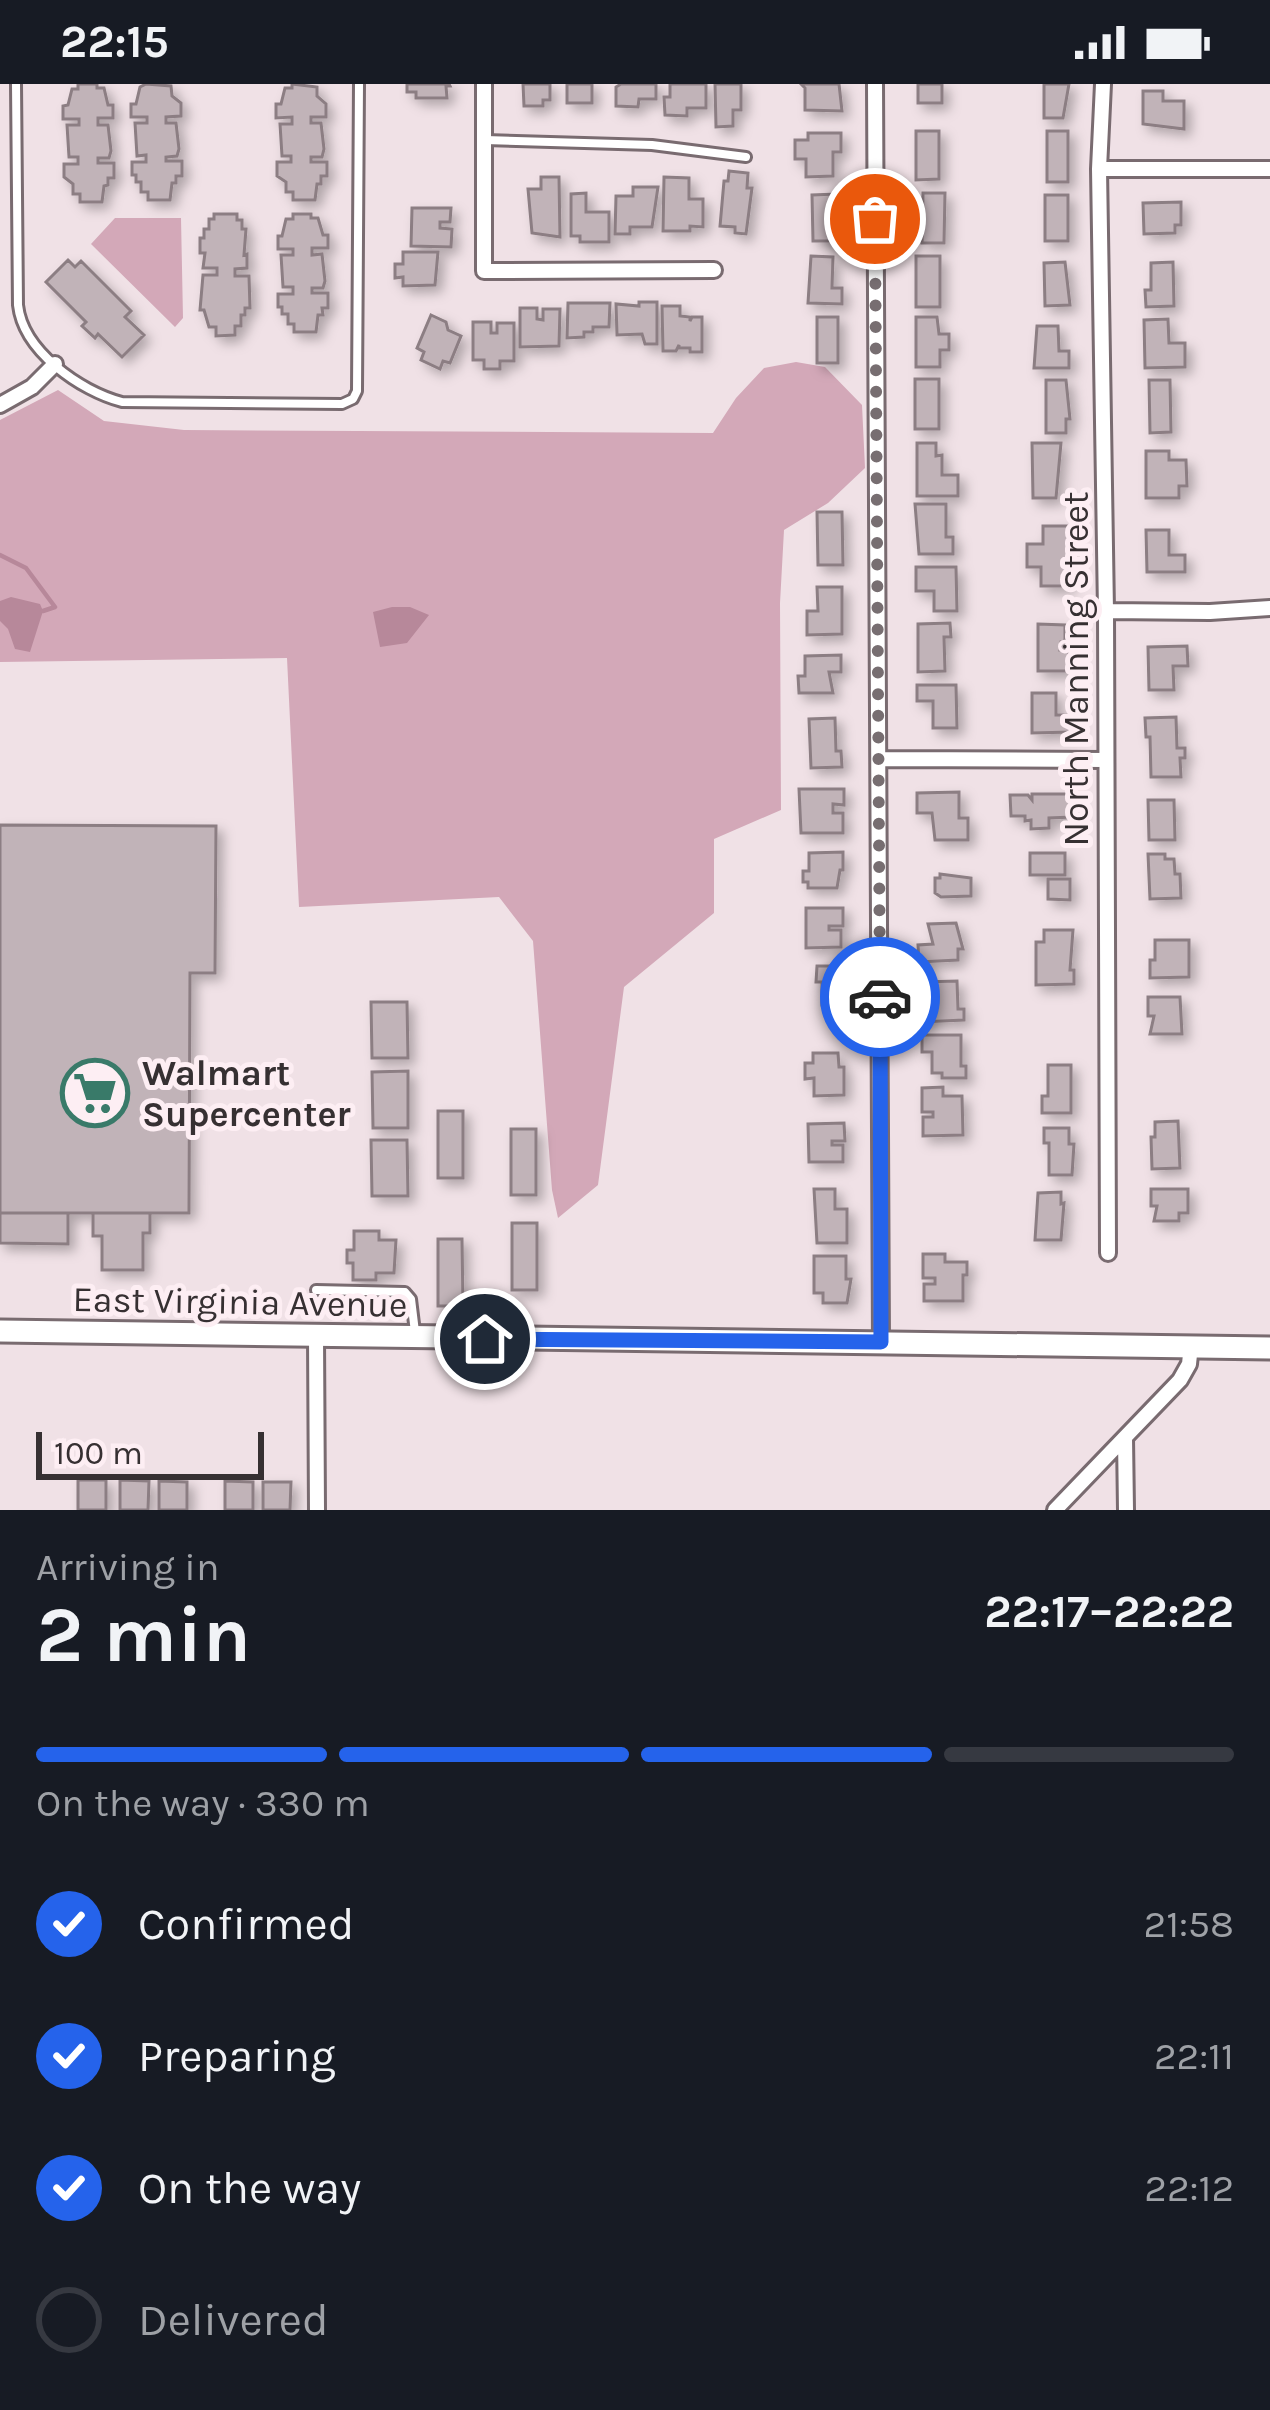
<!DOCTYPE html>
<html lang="en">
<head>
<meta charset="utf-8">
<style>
  body { margin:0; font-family:Karla,sans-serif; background:#20242c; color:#f1f3f6; height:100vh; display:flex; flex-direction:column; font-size:45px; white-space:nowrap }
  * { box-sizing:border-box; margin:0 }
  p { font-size:39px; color:#9ea1a6 }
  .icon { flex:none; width:66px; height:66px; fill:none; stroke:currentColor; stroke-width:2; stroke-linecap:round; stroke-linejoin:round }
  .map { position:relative; height:1426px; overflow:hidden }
  .details { display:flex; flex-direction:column; background:#171b24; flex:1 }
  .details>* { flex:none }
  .scale { position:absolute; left:36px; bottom:30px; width:228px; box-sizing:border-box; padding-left:12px; border:6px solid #363032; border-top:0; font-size:33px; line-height:42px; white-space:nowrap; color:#363032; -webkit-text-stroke:9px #fdeef3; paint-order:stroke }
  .pin { position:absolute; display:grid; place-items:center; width:102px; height:102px; color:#fff; margin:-51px; border:6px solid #fff; border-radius:50%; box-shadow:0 3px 12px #0007 }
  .courier { position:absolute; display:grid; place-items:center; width:120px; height:120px; margin:-60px; border:9px solid #2563eb; border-radius:50%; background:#fff; color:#222; box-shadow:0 3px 15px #0007 }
  .overview em { font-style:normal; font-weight:700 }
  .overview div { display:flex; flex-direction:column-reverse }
  .overview { display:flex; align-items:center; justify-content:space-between; height:204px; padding:0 36px }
  h1 { font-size:78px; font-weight:700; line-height:90px }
  .bar { display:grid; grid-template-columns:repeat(4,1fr); gap:18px 12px; align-content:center; height:144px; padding:0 36px }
  .bar i { height:15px; border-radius:9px; background:#363941 }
  .bar .current { background:#2563eb }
  .bar p { grid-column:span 4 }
  ol { padding:0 36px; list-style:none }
  li { display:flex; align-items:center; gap:36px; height:132px }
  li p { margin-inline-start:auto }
  li .icon { padding:12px; border-radius:50%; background:#2563eb; color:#fff; stroke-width:4 }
  li:last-child { color:#9ea1a6 }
  li i { width:66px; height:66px; border:6px solid #363941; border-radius:50% }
  .status { display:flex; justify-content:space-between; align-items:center; height:84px; padding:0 60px; background:#171b24; direction:ltr }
  .status svg { height:33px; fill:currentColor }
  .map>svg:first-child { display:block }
  .green { fill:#d3a8b8 }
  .water { fill:#b7889a }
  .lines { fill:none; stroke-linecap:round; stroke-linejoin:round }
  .stream { stroke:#b7889a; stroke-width:4.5 }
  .building { fill:#c1b3b8; stroke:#8c7e83; stroke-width:3; filter:url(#shadow) }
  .lane-casing { stroke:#796b70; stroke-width:14 }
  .street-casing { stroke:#796b70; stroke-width:20 }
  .secondary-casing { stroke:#796b70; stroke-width:27 }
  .lane { stroke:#fff; stroke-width:8 }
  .street { stroke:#fff; stroke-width:14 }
  .secondary { stroke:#fff; stroke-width:21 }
  .done { stroke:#776e71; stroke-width:12; stroke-dasharray:0 21.6 }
  .route { stroke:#2563eb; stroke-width:15 }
  .labels { text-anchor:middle; stroke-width:10; stroke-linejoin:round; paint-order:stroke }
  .street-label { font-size:36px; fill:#363032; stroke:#fdeef3 }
  .poi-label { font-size:36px; font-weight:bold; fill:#363032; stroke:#fdeef3; text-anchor:start }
</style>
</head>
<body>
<div class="status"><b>22:15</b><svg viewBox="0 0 49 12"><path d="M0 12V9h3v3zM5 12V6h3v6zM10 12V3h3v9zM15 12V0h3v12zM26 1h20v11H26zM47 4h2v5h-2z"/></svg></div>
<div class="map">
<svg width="1270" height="1426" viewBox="0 0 1270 1426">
  <defs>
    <filter id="shadow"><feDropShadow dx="6" dy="6" stdDeviation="6" flood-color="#0004"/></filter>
  </defs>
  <rect width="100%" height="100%" fill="#f0e1e6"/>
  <path class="green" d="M115 134H181L183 234 175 243 91 160Z
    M796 278 825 283 862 321 865 384 828 419 784 446 780 519 781 726 714 755V829L624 903 598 1101 558 1134 552 1106 533 857 499 813 299 823 287 574 0 578V336L58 306 104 337 184 346 713 349 736 314 764 284Z"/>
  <path class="water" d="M11 513 40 520 43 527 30 568 15 565 8 545 0 537V517Z
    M392 523H410L429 531 407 559 380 563 373 528Z"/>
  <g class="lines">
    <path class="stream" d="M0 471 26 484 55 523 43 527"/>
  </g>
  <path class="building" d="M78 0H97V4H104L108 21H113V34H98V41H108L111 67 109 74H98V79H114V94H108V101L104 102 102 118H80V110H73V100L64 93V80H78V73H69L67 41H79V35H63V22L68 21 72 5H78Z
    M146 0 171 2 172 12 181 19V32L166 33V39H176L179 65 177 72 166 73V77H182V92H176V99H172L170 116H148V108H141V98H136V91H132V78H146V71L137 72 135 39H147V33H131V20H136L140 3Z
    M292 0 317 3V12L326 20V33H311V39H321L324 65 322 73H311V78H327V92H321V100H317L315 116H293V108H286V98L277 92V78H291V72H282L280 40H292V33L276 34V20H281L285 4H292Z
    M407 0H449L450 2H446L447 14H416V8H407Z
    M523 0H550V16H543V22H524Z
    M567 0H592V19H567Z
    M621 0H656V15H639L638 23 616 22V3Z
    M670 0H706V24H687V32L665 31 664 13H670Z
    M715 0H741V26H733V42L716 43Z
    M801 0H839L842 27 805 26V4Z
    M918 0H942V19H918Z
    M1044 0H1069L1063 34H1044Z
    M1143 7H1163V17H1184V45L1143 40Z
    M916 47H939V95L916 96Z
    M1047 47H1068V98H1047Z
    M808 49H841V68H833V92L806 93V75H795V56H808Z
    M729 87 748 89 747 104H752L746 150 735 149V143L720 142 724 97H728Z
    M541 93H559L560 153 532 149 528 105H541Z
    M664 93 689 94V115H703V143L690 142V147H663Z
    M633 103H658L652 143H630V150H615L616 112H633Z
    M586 109V128H609V158H580V152H571V110Z
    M923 109H945L944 159H922Z
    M836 110 841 157H813L812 111Z
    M1045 111H1068V157H1045Z
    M1181 118V141H1175V149L1144 150 1143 119Z
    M412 124H451L450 138H440V144L452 145 451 163 411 162Z
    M214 130H237V136H242V145H246L244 171 247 170V184L235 185V192H249L250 224H245V231H241V242H235V251L216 252V243H209L204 226H200L203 191H217V184H203L205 169H200V154H204V145H209V135H214Z
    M293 130H311V134H318L323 151H328V164H312V171L322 170 325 197 323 204H312V209H328V224H322L323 231H318L316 248H294V240H288V230H282V223H278V210H293V203H283L281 171H293V165H278V152H282L286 135H293Z
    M403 168H438L435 201 403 202V193L395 194V180H403Z
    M811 172 833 173 832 204H842V220L808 219Z
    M916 172H940V223H916Z
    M68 176 75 183 81 177 131 227 125 233 144 251 122 273 98 250 95 254 82 242 86 238 46 198Z
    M1065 178 1070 221 1045 222 1044 179Z
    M1173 178 1174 222 1146 223 1145 206H1151V179Z
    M639 218H657V260H645L642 250 617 251 616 220 639 222Z
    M568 219H610L609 243H593V248H584V253L567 254Z
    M662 222H680V232L690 233V237L692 233H702V268H690V264H679V261L676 267H663Z
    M520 224H537V235L543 236V225H560L559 262 520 263Z
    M431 231 446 238 448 246 461 252 450 279 443 277 440 285 421 276 424 268 417 264Z
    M817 233H838V279H817Z
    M916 233H937L939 250H949V266H940V283H916Z
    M1168 235 1169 259H1185V283L1145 284 1144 236Z
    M473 238H491V249H497V239H514V277H500V285H484V276H473Z
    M1037 242H1058L1059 267H1069V284H1034Z
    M915 295H939V345H915Z
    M1046 296H1066L1070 335H1066V349H1046Z
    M1149 296H1170L1171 348 1150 349Z
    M917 359H936V372L942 371V391H958V412H917Z
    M1032 359H1061L1056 414H1033Z
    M1146 367H1169V376H1186L1187 402H1179V414H1146Z
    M915 420H946V453H953V470H919Z
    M817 428H842L843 481H818Z
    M1043 442H1068V502H1041V483H1027V460H1043Z
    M1146 446H1169V471H1185V488H1147Z
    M916 483H956L957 527H934V507H916Z
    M817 503H842V550L807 551V527H818Z
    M950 539 951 553H944L945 587 918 588V540Z
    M1038 540 1065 541V558H1061L1060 566H1069V587H1038Z
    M1187 562 1188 582H1173L1174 606H1149L1148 563Z
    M841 571V588H829L833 609H799L798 592H805V572Z
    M917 601H956L957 644H933V617H917Z
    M1032 609H1056V631H1072V648L1032 649Z
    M1176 633 1177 664H1185V674H1180L1181 693H1151L1150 653H1146L1145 634Z
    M835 634 836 667H841L842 683 811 684 809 635Z
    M799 705H844V721L833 720V729H843V749H801Z
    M959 708V734H968V756H935L932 729H917V709Z
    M1032 710H1072L1073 733 1049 734V744L1031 745V736L1025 737V732H1011L1010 711H1028L1032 716Z
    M1148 716H1174L1175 756H1149Z
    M0 741 216 742 215 889H190L189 1129H0Z
    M843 768V786H840L837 804H808V798H803V787H809V769Z
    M1030 769H1065V791H1030Z
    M1148 770H1165V775H1174L1175 790H1180L1181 814 1150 815Z
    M940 790 971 794V812L941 813 935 809V794H940Z
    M1048 795H1070V816L1048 815Z
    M806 824H843V842H829V846H841V863L806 864Z
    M956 839 963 865H958V876L919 878 918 861 933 860 928 840Z
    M1044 846H1073L1070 886H1074V900L1036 901V858H1044Z
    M1155 856H1189V893L1150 894V876H1155Z
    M817 882H841L844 887 841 922 822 921V898H816Z
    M957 897 958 925H964V936L921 938 920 898Z
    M1148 913H1180L1182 950H1150L1154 932H1148Z
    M371 918H407L408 974H372Z
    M922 951H961V982H966V994H942V989H932V968H922Z
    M813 969H838L839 983H844V1011L814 1012V994L805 995V979H813Z
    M1048 981H1071V1029H1042V1012H1048Z
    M408 987V1044H373L372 988Z
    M943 1003V1012H962L963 1051 923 1052V1033H933V1028H922V1004Z
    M438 1027H463V1094H438Z
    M1178 1037 1180 1084 1152 1085 1151 1053H1155V1038Z
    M844 1039 845 1057H832V1061H843V1078H809L808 1040Z
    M1044 1044H1069V1060H1074L1072 1091H1049V1059H1044Z
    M511 1045H536V1111H511Z
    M371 1056H407L408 1112H372Z
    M814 1105H835V1125H847V1159H817Z
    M1151 1105H1188V1129H1179V1137H1154L1157 1122H1151Z
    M1061 1108V1120L1064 1119 1061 1156H1035L1038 1109Z
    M0 1129H68V1160L0 1159Z
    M93 1129H150V1149H143V1186H102V1152H93Z
    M512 1139H537V1206H512Z
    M354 1147H379V1156H396L394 1189H376V1196H353V1179H347V1166H354Z
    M438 1155H462L463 1222H438Z
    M923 1170H945V1178H967V1191H963V1217H924V1200H935V1194H923Z
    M814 1172H846V1195H851L847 1219H823V1209H814Z
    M78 1396H106V1426H78Z
    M120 1396 149 1397 148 1426H120Z
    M159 1397 187 1398V1426H159Z
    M225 1397 253 1398V1426H225Z
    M263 1398H291L290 1426H263Z"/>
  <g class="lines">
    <g class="lane-casing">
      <path id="lane" d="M16 0 18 221C23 267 80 307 122 318L342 320 353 315 357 307 359 0
        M485 56 652 61 746 73
        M316 1206 405 1208 411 1215 415 1248"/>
    </g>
    <g class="street-casing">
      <path id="street" d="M484 0V187L714 186
        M875 0 881 1258
        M1103 0 1099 85 1106 527 1108 1169
        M1099 85H1270
        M0 321 32 303 55 280
        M1106 527 1210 528 1270 524
        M879 675 1106 676
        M316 1252 317 1426
        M1125 1354 1126 1426
        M1055 1426 1180 1296 1189 1280 1191 1261"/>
    </g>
    <g class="secondary-casing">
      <path id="secondary" d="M0 1247 1270 1264"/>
    </g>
    <use href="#lane" class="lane"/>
    <use href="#street" class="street"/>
    <use href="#secondary" class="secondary"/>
  </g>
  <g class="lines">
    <path class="done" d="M875 135 880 913"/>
    <path class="route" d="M485 1255 881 1258 880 913"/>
  </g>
  <defs>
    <g id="supermarket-ring" transform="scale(3.45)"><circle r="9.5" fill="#fdeef3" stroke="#397a69" stroke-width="1.5"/><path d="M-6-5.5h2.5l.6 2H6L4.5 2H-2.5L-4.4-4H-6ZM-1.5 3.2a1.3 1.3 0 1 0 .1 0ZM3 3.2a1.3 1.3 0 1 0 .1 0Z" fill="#397a69"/></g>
  </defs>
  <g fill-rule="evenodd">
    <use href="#supermarket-ring" x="95" y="1009"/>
  </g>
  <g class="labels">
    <g class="street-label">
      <text transform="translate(1075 585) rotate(-90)" y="13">North Manning Street</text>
      <text transform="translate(240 1217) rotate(1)" y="13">East Virginia Avenue</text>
    </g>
    <g class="poi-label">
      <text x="142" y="1001">Walmart<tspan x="142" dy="41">Supercenter</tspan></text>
    </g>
  </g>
</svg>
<div class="scale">100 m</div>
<div class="pin" style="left:875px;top:135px;background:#ea580c"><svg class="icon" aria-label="bag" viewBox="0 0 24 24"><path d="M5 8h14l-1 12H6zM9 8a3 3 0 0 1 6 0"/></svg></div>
<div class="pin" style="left:485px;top:1255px;background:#1f2937"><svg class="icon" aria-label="home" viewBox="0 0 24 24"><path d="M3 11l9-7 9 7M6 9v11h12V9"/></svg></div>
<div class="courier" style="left:880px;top:913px"><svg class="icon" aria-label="car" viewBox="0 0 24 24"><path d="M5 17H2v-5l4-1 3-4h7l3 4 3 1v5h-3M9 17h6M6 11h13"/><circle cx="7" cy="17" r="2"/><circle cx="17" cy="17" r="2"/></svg></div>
</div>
<section class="details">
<div class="overview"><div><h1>2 min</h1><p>Arriving in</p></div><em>22:17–22:22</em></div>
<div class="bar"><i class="current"></i><i class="current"></i><i class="current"></i><i></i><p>On the way · 330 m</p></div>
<ol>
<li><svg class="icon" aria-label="check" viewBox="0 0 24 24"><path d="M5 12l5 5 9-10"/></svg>Confirmed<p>21:58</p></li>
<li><svg class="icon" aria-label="check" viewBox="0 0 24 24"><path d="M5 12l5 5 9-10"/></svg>Preparing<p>22:11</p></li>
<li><svg class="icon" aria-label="check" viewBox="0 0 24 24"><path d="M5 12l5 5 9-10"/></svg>On the way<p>22:12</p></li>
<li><i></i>Delivered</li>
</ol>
</section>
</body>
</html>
